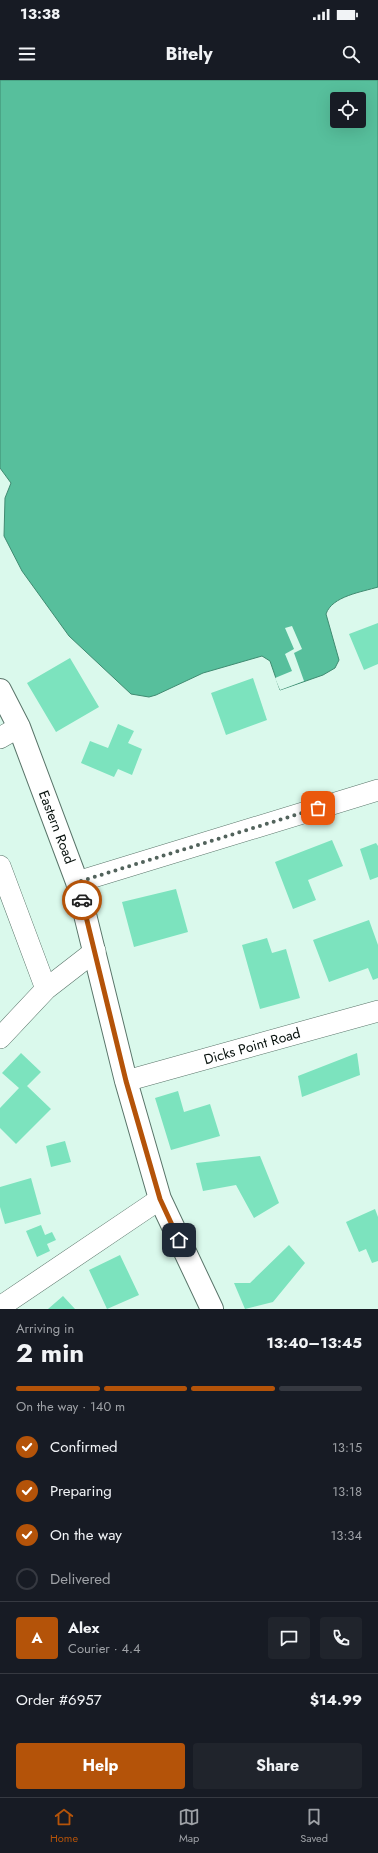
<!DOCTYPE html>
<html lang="en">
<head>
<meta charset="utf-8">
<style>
  body { margin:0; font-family:Jost,sans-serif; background:#20242c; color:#f1f3f6; height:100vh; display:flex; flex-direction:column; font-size:15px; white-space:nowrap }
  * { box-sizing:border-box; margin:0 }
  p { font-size:13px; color:#9ea1a6 }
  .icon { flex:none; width:22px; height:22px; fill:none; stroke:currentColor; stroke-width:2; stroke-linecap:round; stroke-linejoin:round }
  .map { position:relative; height:1229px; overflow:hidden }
  .details { display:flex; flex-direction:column; background:#171b24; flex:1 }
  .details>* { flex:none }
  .fabs { position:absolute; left:330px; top:12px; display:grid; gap:8px }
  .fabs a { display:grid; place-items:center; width:36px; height:36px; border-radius:4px; background:#171b24; box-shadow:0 4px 16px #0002; font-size:20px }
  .pin { position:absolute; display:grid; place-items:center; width:34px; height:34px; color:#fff; margin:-17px; border-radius:8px; box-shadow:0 2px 6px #0006 }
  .courier { position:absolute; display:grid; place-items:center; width:40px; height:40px; margin:-20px; border:3px solid #b45309; border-radius:50%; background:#fff; color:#222; box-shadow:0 1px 5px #0007 }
  .headline em { font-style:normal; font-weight:700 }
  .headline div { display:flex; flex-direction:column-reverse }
  .headline { display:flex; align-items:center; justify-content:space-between; height:68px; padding:0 16px }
  h1 { font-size:26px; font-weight:700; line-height:30px }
  .bar { display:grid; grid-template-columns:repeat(4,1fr); gap:6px 4px; align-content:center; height:48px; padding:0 16px }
  .bar i { height:5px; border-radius:3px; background:#363941 }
  .bar .active { background:#b45309 }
  .bar p { grid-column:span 4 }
  .line { display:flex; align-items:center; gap:10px; padding:0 16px; border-top:1px solid #363941 }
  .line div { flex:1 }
  .round { display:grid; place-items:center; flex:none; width:42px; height:42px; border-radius:4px; background:#20242c }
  ol { padding:0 16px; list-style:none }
  li { display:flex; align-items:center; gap:12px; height:44px }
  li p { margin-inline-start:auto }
  li .icon { padding:4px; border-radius:50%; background:#b45309; color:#fff; stroke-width:4 }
  li:last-child { color:#9ea1a6 }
  li i { width:22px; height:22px; border:2px solid #363941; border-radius:50% }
  .cta { display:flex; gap:8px; margin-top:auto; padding:8px 16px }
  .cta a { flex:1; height:46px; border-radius:4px; background:#b45309; color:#fff; font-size:16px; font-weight:700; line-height:46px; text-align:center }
  .cta a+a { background:#20242c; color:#f1f3f6 }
  .status { display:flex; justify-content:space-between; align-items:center; height:28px; padding:0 20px; background:#171b24; direction:ltr }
  .status svg { height:11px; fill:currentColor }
  header { display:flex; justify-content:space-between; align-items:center; height:52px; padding:0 16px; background:#171b24; font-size:18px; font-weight:700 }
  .dock { display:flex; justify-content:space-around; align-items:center; height:56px; border-top:1px solid #363941; background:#171b24; font-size:11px; color:#9ea1a6 }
  .dock a { display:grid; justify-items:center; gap:2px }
  .dock .active { color:#b45309 }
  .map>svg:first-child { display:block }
  .water { fill:#57bf9c; stroke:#3f8b71; fill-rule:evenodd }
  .pier { fill:#daf9ec }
  .building { fill:#7ce3be }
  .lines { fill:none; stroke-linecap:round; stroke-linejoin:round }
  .minor-casing { stroke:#597469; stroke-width:22 }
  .trunk-casing { stroke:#597469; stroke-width:24 }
  .minor { stroke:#fff; stroke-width:21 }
  .trunk { stroke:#fff; stroke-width:22 }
  .done { stroke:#52635c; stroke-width:4; stroke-dasharray:0 7.2 }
  .route { stroke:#b45309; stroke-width:5 }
  .labels { text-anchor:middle; stroke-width:3; stroke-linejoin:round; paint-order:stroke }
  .street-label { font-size:14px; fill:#08120e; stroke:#fff }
</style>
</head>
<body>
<div class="status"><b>13:38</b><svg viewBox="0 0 49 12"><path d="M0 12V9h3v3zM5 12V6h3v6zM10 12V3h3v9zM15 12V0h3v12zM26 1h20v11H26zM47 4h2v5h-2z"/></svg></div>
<header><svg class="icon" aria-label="menu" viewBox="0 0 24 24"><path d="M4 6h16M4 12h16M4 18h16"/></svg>Bitely<svg class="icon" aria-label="search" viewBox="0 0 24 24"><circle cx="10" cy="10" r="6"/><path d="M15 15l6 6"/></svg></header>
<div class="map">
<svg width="378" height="1229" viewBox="0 0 378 1229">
  <rect width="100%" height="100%" fill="#daf9ec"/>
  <path class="water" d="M0 0H378V507C362 512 332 516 326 534L339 580 335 588 323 595 280 610 270 581 262 576 203 593 156 615 149 617 131 614 69 556 22 491 4 456 5 418 11 403 0 388ZM337 19H359V41H337Z"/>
  <path class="pier" d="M292 546 302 569 294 573 304 601 280 610 275 598 292 591 285 574 294 569 285 548Z"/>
  <path class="building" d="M378 543V584L364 590 349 554Z
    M70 578 99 627 56 652 27 603Z
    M253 598 267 640 226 655 211 613Z
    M118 644 134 651 128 663 142 669 132 695 118 689 114 697 81 683 90 661 108 668Z
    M332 760 343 786 308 800 316 820 293 829 275 782Z
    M376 763 378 766V797L370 800 360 769Z
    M176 809 188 852 134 867 122 822Z
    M369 840 378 865V898L373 900 368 888 329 902 313 860Z
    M267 858 272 873 286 869 300 918 260 929 242 865Z
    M21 973 41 992 27 1006 51 1029 16 1064 0 1048V1028L19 1008 2 993Z
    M357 973 360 995 302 1017 298 996Z
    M178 1011 184 1032 210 1024 220 1056 171 1070 155 1018Z
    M65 1061 71 1082 51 1087 46 1066Z
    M260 1076 279 1123 254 1138 236 1105 203 1111 196 1083Z
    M31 1098 41 1134 5 1144 0 1127V1107Z
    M375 1129 378 1137V1181L372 1183 366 1169 359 1172 346 1142Z
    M41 1145 45 1155 52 1152 56 1160 47 1164 50 1171 37 1177 26 1151Z
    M289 1165 305 1183 273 1222 245 1229 234 1203H250Z
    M120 1175 139 1215 107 1229 89 1190Z
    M63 1216 75 1229H48Z"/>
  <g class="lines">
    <g class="minor-casing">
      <path id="minor" d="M0 658 19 647
        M0 786 46 909
        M77 802 378 710
        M0 958 46 909 95 871
        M126 1001 378 931
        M0 1227 160 1119"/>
    </g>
    <g class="trunk-casing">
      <path id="trunk" d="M0 610 19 647 77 802 126 1001 160 1119 212 1229"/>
    </g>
    <use href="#minor" class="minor"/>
    <use href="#trunk" class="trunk"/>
  </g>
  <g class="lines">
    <path class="done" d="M82 820 78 802 318 728"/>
    <path class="route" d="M82 820 126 1001 160 1119 179 1160"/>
  </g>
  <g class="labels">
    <g class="street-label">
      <text transform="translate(57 747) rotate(69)" y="5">Eastern Road</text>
      <text transform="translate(252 966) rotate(-16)" y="5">Dicks Point Road</text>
    </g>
  </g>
</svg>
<div class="fabs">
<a><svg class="icon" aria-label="locate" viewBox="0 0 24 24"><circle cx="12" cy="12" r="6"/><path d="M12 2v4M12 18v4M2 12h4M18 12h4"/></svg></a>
</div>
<div class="pin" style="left:318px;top:728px;background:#ea580c"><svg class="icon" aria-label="bag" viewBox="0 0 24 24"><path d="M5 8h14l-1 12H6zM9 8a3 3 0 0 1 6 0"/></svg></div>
<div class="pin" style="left:179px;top:1160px;background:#1f2937"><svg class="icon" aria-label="home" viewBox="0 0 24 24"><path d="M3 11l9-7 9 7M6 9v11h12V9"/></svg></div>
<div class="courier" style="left:82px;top:820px"><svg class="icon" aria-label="car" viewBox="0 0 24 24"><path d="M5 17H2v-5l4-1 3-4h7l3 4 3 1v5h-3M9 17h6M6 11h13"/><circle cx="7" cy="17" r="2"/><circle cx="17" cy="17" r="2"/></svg></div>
</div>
<section class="details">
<div class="headline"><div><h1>2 min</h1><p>Arriving in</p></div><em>13:40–13:45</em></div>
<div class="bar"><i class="active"></i><i class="active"></i><i class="active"></i><i></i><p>On the way · 140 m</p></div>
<ol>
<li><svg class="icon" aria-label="check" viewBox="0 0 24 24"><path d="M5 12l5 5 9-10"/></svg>Confirmed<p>13:15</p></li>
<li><svg class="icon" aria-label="check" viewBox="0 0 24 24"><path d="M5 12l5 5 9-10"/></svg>Preparing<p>13:18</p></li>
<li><svg class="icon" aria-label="check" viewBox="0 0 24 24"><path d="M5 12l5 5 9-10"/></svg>On the way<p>13:34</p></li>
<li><i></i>Delivered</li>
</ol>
<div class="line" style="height:72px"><b class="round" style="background:#b45309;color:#fff">A</b><div><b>Alex</b><p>Courier · 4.4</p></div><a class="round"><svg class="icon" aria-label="chat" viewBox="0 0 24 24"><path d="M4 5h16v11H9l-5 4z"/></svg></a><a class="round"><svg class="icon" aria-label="phone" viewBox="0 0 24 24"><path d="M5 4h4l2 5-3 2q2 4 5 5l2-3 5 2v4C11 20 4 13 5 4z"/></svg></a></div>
<div class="line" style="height:52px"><div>Order #6957</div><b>$14.99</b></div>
<div class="cta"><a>Help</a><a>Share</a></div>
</section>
<nav class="dock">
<a class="active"><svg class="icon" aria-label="home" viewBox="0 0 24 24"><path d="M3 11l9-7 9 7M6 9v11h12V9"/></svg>Home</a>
<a><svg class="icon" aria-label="map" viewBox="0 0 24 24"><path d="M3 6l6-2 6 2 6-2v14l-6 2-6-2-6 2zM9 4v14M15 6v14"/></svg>Map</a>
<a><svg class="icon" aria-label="saved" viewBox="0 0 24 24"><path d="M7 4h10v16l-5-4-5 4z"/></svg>Saved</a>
</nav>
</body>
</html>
